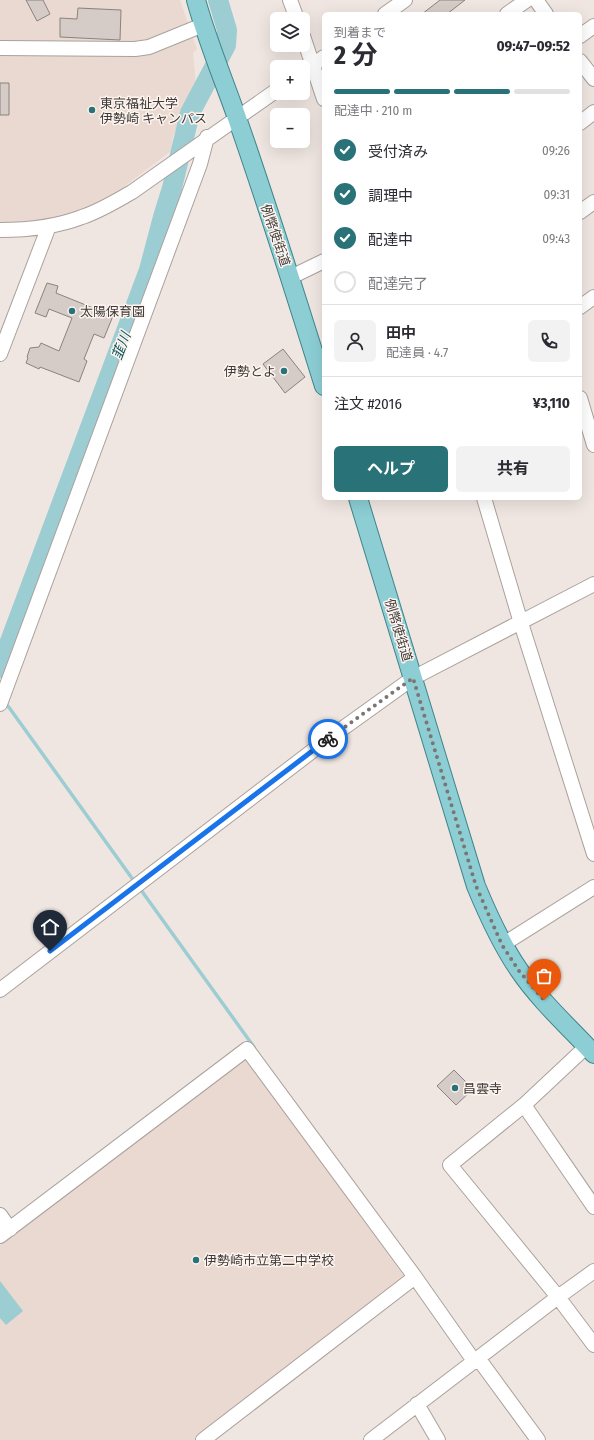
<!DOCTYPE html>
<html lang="ja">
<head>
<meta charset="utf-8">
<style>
  body { margin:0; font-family:"Fira Sans Condensed","Noto Sans JP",sans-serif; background:#f2f2f3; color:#2b2b33; height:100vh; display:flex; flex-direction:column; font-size:15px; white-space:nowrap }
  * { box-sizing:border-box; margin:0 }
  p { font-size:13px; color:#7c7c81 }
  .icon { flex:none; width:22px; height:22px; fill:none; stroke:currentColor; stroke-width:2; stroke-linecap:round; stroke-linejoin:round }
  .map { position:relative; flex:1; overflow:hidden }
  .side { position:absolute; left:322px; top:12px; width:260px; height:488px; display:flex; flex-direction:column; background:#fff; border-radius:6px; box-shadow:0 4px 16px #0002 }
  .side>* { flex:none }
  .controls { position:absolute; left:270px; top:12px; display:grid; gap:8px }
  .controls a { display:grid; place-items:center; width:40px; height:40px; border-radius:6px; background:#fff; box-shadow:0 4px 16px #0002; font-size:20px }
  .pin { position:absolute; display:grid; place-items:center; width:34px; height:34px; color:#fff; margin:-41px -17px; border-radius:50% 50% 50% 0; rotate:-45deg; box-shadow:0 0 4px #0007 }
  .pin .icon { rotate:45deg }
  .courier { position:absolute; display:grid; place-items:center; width:40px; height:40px; margin:-20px; border:3px solid #1a73e8; border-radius:50%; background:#fff; color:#222; box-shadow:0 1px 5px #0007 }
  .summary em { font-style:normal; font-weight:700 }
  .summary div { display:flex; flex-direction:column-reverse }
  .summary { display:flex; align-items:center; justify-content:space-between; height:68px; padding:0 12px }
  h1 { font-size:26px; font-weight:700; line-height:30px }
  .bar { display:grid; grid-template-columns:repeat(4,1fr); gap:6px 4px; align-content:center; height:48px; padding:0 12px }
  .bar i { height:5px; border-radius:3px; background:#e1e1e2 }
  .bar .current { background:#287278 }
  .bar p { grid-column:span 4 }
  .line { display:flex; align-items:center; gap:10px; padding:0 12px; border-top:1px solid #e1e1e2 }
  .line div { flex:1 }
  .round { display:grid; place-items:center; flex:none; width:42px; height:42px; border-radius:6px; background:#f2f2f3 }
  ol { padding:0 12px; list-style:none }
  li { display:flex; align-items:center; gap:12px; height:44px }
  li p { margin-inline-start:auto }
  li .icon { padding:4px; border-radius:50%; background:#287278; color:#fff; stroke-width:4 }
  li:last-child { color:#7c7c81 }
  li i { width:22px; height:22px; border:2px solid #e1e1e2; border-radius:50% }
  .cta { display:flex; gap:8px; margin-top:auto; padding:8px 12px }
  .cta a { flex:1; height:46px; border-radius:6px; background:#287278; color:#fff; font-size:16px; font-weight:700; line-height:46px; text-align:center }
  .cta a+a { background:#f2f2f3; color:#2b2b33 }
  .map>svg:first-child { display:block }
  .built { fill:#e9d9d0 }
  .water { fill:#9ccdd2 }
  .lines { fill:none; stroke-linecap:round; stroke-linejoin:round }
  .stream { stroke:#9ccdd2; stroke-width:3.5 }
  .river { stroke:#9ccdd2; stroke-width:20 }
  .building { fill:#d5ccc7; stroke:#8b827e }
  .minor-casing { stroke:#aaa19d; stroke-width:16 }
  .major-casing { stroke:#3f858b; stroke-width:20 }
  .minor { stroke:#fff; stroke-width:14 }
  .major { stroke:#8cced4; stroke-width:18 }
  .done { stroke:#7c7673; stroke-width:4; stroke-dasharray:0 7.2 }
  .route { stroke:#1a73e8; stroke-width:5 }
  .poi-dot { fill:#287278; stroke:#fdf4ef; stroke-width:1.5 }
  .labels { text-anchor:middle; stroke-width:3; stroke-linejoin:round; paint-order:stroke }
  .poi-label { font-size:13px; fill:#3e3a38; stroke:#fdf4ef; text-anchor:start }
  .street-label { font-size:13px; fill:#3e3a38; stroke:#fdf4ef }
  .water-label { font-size:14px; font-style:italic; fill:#10565c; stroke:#fdf4ef }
</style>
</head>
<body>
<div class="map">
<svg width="594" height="1440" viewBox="0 0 594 1440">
  <rect width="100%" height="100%" fill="#f0e6e1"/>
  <path class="built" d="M0 0H180L197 49 193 53 196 85 173 136 171 151 121 189 87 207 61 216 23 224H0Z
    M242 1059 247 1060 403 1275V1281L194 1440H0V1245Z"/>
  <path class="water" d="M0 1281 23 1311 6 1325 0 1318Z"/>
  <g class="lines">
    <path class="stream" d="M8 706 134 881
      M141 890 254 1047"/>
    <path class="river" d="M0 668 149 270 163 217 172 188 190 113 226 45 227 30 218 0"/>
  </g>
  <path class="building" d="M26 0H43L50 14 37 21Z
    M440 0H465L447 14H422Z
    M78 8 121 10 120 40 60 37V18L77 19Z
    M0 83H9V115H0Z
    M47 283 58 286 56 293 113 316 104 338 94 334 84 359 87 361 79 382 40 367 39 369 26 363 28 358 27 357 30 348 39 347 41 343 59 351 72 318 49 309 46 317 35 313Z
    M283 349 305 377 285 393 263 364Z
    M454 1070 473 1089 456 1105 437 1086Z"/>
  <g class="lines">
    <g class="minor-casing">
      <path id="minor" d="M290 0 297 19
        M536 0 546 14
        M385 14 405 0
        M507 14 527 0
        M303 36 324 99
        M580 36 594 26
        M0 48 135 49 149 47 203 25
        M580 61 594 79
        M303 72 324 57
        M580 123 594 112
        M580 212 594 202
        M0 230C28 230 56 227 82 217 100 211 116 201 132 192L277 90
        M291 277 324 261
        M580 307 594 297
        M0 354 49 226
        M580 398 594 445
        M484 498 521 623 594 854
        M0 704 200 164 207 137
        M502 945 594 887
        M0 990 328 739 413 678 594 584
        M524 1105 587 1046
        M594 1207 524 1105 450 1165 558 1297 594 1345
        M0 1215 10 1229
        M0 1236 247 1049 415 1277 203 1440
        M415 1277 474 1361
        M478 1358 538 1440
        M417 1404 438 1440
        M371 1440 558 1297 594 1271"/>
    </g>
    <g class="major-casing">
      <path id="major" d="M196 0C207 40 223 78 237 118 268 207 296 296 324 386
        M358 498 476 886C488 915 501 944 519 970 540 1001 569 1027 594 1054"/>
    </g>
    <use href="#minor" class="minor"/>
    <use href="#major" class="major"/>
  </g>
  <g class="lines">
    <path class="done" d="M328 739 413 678 476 886 502 945 519 971 544 1000"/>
    <path class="route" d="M50 951 328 739"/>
  </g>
  <g class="poi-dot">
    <circle cx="92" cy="110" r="4"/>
    <circle cx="72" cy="311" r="4"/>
    <circle cx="284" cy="371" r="4"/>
    <circle cx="455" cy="1088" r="4"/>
    <circle cx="196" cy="1260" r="4"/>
  </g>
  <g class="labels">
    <g class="poi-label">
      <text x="100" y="108">東京福祉大学<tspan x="100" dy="15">伊勢崎 キャンパス</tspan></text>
      <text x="80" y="316">太陽保育園</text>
      <text x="276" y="376" text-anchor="end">伊勢とよ</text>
      <text x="463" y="1093">昌雲寺</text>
      <text x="204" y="1265">伊勢崎市立第二中学校</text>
    </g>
    <g class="street-label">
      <text transform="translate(276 235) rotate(71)" y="5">例幣使街道</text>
      <text transform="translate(399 630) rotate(73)" y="5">例幣使街道</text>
    </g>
    <g class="water-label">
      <text transform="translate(121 346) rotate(-69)" y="5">韮川</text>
    </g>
  </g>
</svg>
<div class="controls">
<a><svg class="icon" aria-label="layers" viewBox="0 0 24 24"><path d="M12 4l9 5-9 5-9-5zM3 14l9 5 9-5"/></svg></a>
<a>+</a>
<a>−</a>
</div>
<div class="pin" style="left:544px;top:1000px;background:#ea580c"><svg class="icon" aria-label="bag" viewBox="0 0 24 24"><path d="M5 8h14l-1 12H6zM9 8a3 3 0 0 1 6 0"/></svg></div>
<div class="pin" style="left:50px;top:951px;background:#1f2937"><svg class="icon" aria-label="home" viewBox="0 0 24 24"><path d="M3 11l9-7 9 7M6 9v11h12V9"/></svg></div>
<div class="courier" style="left:328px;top:739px"><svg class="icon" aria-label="bike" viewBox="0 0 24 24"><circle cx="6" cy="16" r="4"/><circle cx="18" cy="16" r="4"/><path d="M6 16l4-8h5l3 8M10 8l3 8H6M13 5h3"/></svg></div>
<section class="side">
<div class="summary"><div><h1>2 分</h1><p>到着まで</p></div><em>09:47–09:52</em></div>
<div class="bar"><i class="current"></i><i class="current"></i><i class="current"></i><i></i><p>配達中 · 210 m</p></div>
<ol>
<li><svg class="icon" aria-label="check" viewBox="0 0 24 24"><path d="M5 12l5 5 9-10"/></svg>受付済み<p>09:26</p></li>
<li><svg class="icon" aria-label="check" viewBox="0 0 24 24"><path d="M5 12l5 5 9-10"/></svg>調理中<p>09:31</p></li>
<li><svg class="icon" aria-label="check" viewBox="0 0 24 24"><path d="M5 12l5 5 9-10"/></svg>配達中<p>09:43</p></li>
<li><i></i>配達完了</li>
</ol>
<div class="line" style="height:72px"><a class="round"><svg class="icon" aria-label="person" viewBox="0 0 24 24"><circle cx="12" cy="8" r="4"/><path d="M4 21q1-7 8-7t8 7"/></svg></a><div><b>田中</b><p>配達員 · 4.7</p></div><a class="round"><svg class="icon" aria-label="phone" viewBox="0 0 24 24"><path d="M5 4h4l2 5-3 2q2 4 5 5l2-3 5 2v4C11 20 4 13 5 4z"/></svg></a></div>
<div class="line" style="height:52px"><div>注文 #2016</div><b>¥3,110</b></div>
<div class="cta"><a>ヘルプ</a><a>共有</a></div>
</section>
</div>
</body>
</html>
